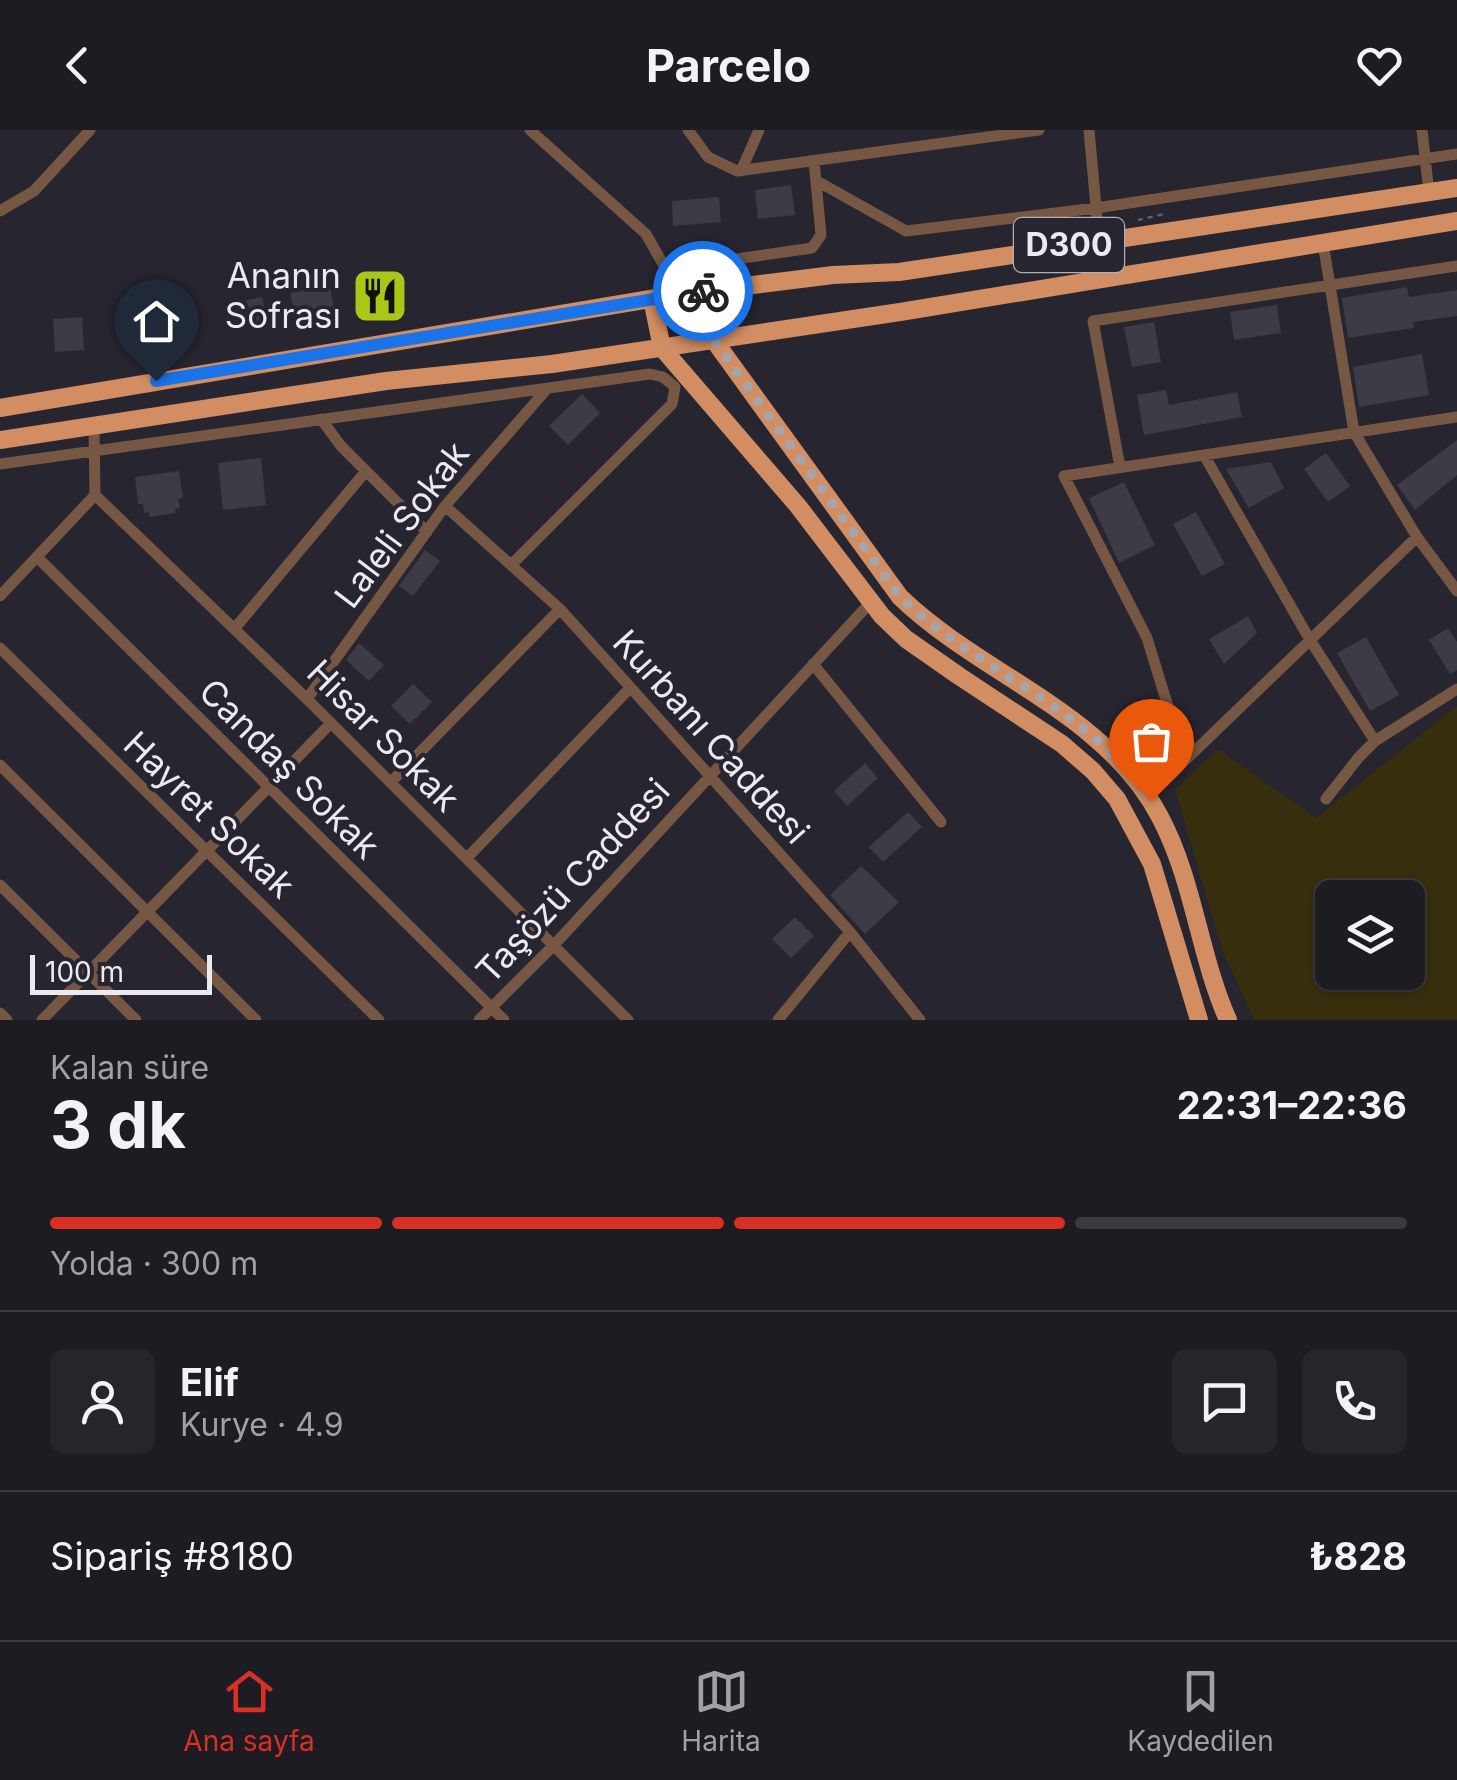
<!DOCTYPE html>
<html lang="tr">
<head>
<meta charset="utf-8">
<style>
  body { margin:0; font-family:Inter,sans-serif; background:#25252b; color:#f1f3f6; height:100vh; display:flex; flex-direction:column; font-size:38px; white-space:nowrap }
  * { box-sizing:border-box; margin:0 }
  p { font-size:32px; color:#a0a1a6 }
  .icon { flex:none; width:55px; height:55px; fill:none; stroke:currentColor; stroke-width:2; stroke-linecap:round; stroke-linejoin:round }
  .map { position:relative; height:890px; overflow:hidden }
  .sheet { display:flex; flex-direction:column; background:#1d1c23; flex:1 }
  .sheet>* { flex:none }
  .fabs { position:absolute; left:1315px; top:750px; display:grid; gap:20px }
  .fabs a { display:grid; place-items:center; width:110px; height:110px; border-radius:15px; background:#1d1c23; box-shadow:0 2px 8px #0004,0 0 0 2px #3b3a41; font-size:50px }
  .scale { position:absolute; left:30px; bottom:25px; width:182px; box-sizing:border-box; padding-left:10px; border:5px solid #ebeaf0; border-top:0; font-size:28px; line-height:35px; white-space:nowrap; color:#ebeaf0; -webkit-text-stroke:8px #27252f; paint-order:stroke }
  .pin { position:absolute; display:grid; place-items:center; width:85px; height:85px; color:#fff; margin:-102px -42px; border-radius:50% 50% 50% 0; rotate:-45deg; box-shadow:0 0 10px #0007 }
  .pin .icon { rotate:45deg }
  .courier { position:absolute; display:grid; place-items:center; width:100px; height:100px; margin:-50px; border:8px solid #1a73e8; border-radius:50%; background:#fff; color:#222; box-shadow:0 2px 12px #0007 }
  .headline em { font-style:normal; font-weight:700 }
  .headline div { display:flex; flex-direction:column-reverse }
  .headline { display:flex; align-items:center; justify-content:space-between; height:170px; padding:0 50px }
  h1 { font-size:65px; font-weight:700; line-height:75px }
  .bar { display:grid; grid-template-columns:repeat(4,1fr); gap:15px 10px; align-content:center; height:120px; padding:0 50px }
  .bar i { height:12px; border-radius:8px; background:#3b3a41 }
  .bar .selected { background:#d93025 }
  .bar p { grid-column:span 4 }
  .line { display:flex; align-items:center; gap:25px; padding:0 50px; border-top:2px solid #3b3a41 }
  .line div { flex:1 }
  .round { display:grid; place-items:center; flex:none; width:105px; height:105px; border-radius:15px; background:#25252b }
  header { display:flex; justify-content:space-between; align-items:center; height:130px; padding:0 50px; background:#1d1c23; font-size:45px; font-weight:700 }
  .menu { display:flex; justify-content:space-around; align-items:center; height:140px; border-top:2px solid #3b3a41; background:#1d1c23; font-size:28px; color:#a0a1a6 }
  .menu a { display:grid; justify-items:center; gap:5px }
  .menu .selected { color:#d93025 }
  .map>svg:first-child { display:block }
  .sand { fill:#362e0d; fill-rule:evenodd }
  .building { fill:#3d3b46 }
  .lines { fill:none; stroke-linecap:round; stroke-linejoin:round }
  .path { stroke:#62616a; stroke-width:2.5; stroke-dasharray:5 5; stroke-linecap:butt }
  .minor { stroke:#755744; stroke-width:11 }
  .trunk { stroke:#d28e62; stroke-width:18 }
  .done { stroke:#a6a5ac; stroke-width:10; stroke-dasharray:0 18 }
  .route { stroke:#1a73e8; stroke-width:12 }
  .labels { text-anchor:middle; stroke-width:8; stroke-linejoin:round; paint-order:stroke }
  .shield { fill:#27252f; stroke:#b0afb6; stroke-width:2.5 }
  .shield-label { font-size:32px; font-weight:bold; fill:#ebeaf0 }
  .poi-label { font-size:35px; fill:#ebeaf0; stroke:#27252f; text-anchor:end }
  .street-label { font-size:35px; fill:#ebeaf0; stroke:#27252f }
</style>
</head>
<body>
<header><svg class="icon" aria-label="back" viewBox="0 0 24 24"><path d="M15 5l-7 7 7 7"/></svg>Parcelo<svg class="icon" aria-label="heart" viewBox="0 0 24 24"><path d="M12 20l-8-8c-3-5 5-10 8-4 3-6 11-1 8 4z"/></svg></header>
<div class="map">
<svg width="1457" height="890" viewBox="0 0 1457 890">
  <rect width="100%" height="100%" fill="#27252f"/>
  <path class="sand" d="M1457 576V890H1254L1221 817 1175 659 1218 619 1316 688ZM1332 768H1408V842H1332Z"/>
  <path class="building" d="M791 55 795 85 758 89 755 60Z
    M719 67 721 92 673 96 672 71Z
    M329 154 334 177 295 185 290 163Z
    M1407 157 1409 167 1457 160V186L1413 192 1414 198 1348 208 1342 168Z
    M262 167 267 189 228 197 224 175Z
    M1277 175 1281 203 1234 210 1230 182Z
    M82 187 84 220 55 222 53 189Z
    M1154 192 1161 232 1132 237 1124 197Z
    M1422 224 1429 265 1359 277 1353 237Z
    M1166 260 1169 275 1237 262 1242 287 1144 305 1137 265Z
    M582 264 600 283 568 315 549 296Z
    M1457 310V345L1415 380 1397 355Z
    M1326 323 1350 356 1328 372 1304 339Z
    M261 328 266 375 223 380 218 333Z
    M1271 332 1284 358 1249 378 1226 339Z
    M179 341 183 368 178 369 180 378 175 379 176 383 149 387V382L144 383 143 374H138L135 347Z
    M1124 352 1155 415 1119 433 1089 368Z
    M1196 382 1225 434 1202 446 1173 394Z
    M425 420 440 431 413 466 399 456Z
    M1248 486 1257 503 1224 534 1209 509Z
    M1448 498 1457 512V540L1450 544 1429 510Z
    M1366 507 1399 565 1370 581 1337 523Z
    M359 513 384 535 369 551 346 530Z
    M413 554 432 572 410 594 391 576Z
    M865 633 878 648 847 676 834 661Z
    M908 682 922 697 883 732 869 717Z
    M861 736 899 772 865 804 830 765Z
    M795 787 814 806 791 828 772 809Z"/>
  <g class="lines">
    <path class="path" d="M1138 90 1164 84"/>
    <path class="minor" d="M530 0 646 104 680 164
      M688 0 708 27 737 41 1039 0
      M1089 0 1099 110
      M1422 0 1429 63
      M741 41 759 0
      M817 51 906 101 1096 78 1457 24
      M0 81 34 61 90 0
      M1323 113 1354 302 1417 407 1457 461
      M667 139 812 118 821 105 814 31
      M321 289 341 316 427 402
      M1204 325 1310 510 1375 611
      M0 334 650 244 663 247 675 257 672 274 511 435
      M1120 337 1093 191 1457 136
      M95 365 307 569 628 890
      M445 376 560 479 850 802 920 890
      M37 427 504 890
      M0 466 95 365 94 295
      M235 498 366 341
      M0 518 379 890
      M813 534 941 692
      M307 569 445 376 546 260
      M1194 621 1174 596 1147 508 1064 346 1457 287
      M0 635 256 890
      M391 652 560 479
      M1148 666 1417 407
      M1326 669 1359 627 1375 611 1457 559
      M467 728 630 558
      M0 755 136 890
      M0 883 7 890
      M42 890 331 593
      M479 890 554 815 870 473
      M778 890 850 802"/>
    <path class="trunk" d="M703 161 713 209 900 467C982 546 1105 582 1160 687 1194 751 1199 825 1228 890
      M652 169 662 218 798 376 882 486 906 509 959 546 1062 614 1093 641 1117 669 1152 734 1199 890
      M0 278 680 164 833 145 899 142 1457 58
      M0 310 386 251 552 234 900 182 1457 91"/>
  </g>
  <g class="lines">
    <path class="done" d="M703 161 713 209 900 467C979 542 1090 578 1151 671"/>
    <path class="route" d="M156 251 703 161"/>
  </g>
  <defs>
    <g id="restaurant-square" transform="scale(2.875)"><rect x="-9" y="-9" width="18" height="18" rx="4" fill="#aac718" stroke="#27252f"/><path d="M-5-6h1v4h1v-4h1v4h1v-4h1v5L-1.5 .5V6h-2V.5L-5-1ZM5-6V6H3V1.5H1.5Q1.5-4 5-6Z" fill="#111"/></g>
  </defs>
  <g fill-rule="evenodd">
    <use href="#restaurant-square" x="380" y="166"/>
  </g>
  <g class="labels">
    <rect class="shield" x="1014" y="88" width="110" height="54" rx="8"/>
    <g class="shield-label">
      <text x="1069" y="126">D300</text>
    </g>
    <g class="poi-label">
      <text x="341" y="158">Ananın<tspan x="341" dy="40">Sofrası</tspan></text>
    </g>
    <g class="street-label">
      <text transform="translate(402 395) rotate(-53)" y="12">Laleli Sokak</text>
      <text transform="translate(383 606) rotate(45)" y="12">Hisar Sokak</text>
      <text transform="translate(711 607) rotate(48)" y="12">Kurbanı Caddesi</text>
      <text transform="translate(289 639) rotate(45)" y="12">Candaş Sokak</text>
      <text transform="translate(209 685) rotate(44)" y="12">Hayret Sokak</text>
      <text transform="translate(573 751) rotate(-47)" y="12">Taşözü Caddesi</text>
    </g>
  </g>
</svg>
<div class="fabs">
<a><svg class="icon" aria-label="layers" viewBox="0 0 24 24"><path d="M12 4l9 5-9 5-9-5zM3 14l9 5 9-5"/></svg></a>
</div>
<div class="scale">100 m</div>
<div class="pin" style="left:1151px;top:671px;background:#ea580c"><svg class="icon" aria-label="bag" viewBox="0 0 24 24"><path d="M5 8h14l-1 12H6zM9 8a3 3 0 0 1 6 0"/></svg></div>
<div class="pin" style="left:156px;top:251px;background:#1f2937"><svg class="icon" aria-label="home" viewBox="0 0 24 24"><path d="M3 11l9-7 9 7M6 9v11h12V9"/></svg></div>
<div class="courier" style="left:703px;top:161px"><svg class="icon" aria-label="bike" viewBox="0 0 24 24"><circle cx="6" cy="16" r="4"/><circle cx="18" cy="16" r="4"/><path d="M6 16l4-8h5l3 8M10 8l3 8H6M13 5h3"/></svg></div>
</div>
<section class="sheet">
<div class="headline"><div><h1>3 dk</h1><p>Kalan süre</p></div><em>22:31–22:36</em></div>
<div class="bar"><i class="selected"></i><i class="selected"></i><i class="selected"></i><i></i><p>Yolda · 300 m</p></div>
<div class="line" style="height:180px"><a class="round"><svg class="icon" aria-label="person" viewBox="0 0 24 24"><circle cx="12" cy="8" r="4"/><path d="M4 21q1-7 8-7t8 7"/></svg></a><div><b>Elif</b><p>Kurye · 4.9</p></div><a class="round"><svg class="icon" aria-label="chat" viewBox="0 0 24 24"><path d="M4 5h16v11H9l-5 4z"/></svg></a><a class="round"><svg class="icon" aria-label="phone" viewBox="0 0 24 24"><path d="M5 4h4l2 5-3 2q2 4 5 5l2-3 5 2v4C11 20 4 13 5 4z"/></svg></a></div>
<div class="line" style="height:130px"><div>Sipariş #8180</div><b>₺828</b></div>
</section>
<nav class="menu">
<a class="selected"><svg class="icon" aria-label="home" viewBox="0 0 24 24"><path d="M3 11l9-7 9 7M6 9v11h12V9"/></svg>Ana sayfa</a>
<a><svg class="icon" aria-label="map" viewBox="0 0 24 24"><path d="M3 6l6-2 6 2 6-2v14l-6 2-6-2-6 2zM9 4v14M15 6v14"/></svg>Harita</a>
<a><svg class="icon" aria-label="saved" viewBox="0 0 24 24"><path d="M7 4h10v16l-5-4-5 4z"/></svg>Kaydedilen</a>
</nav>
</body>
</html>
